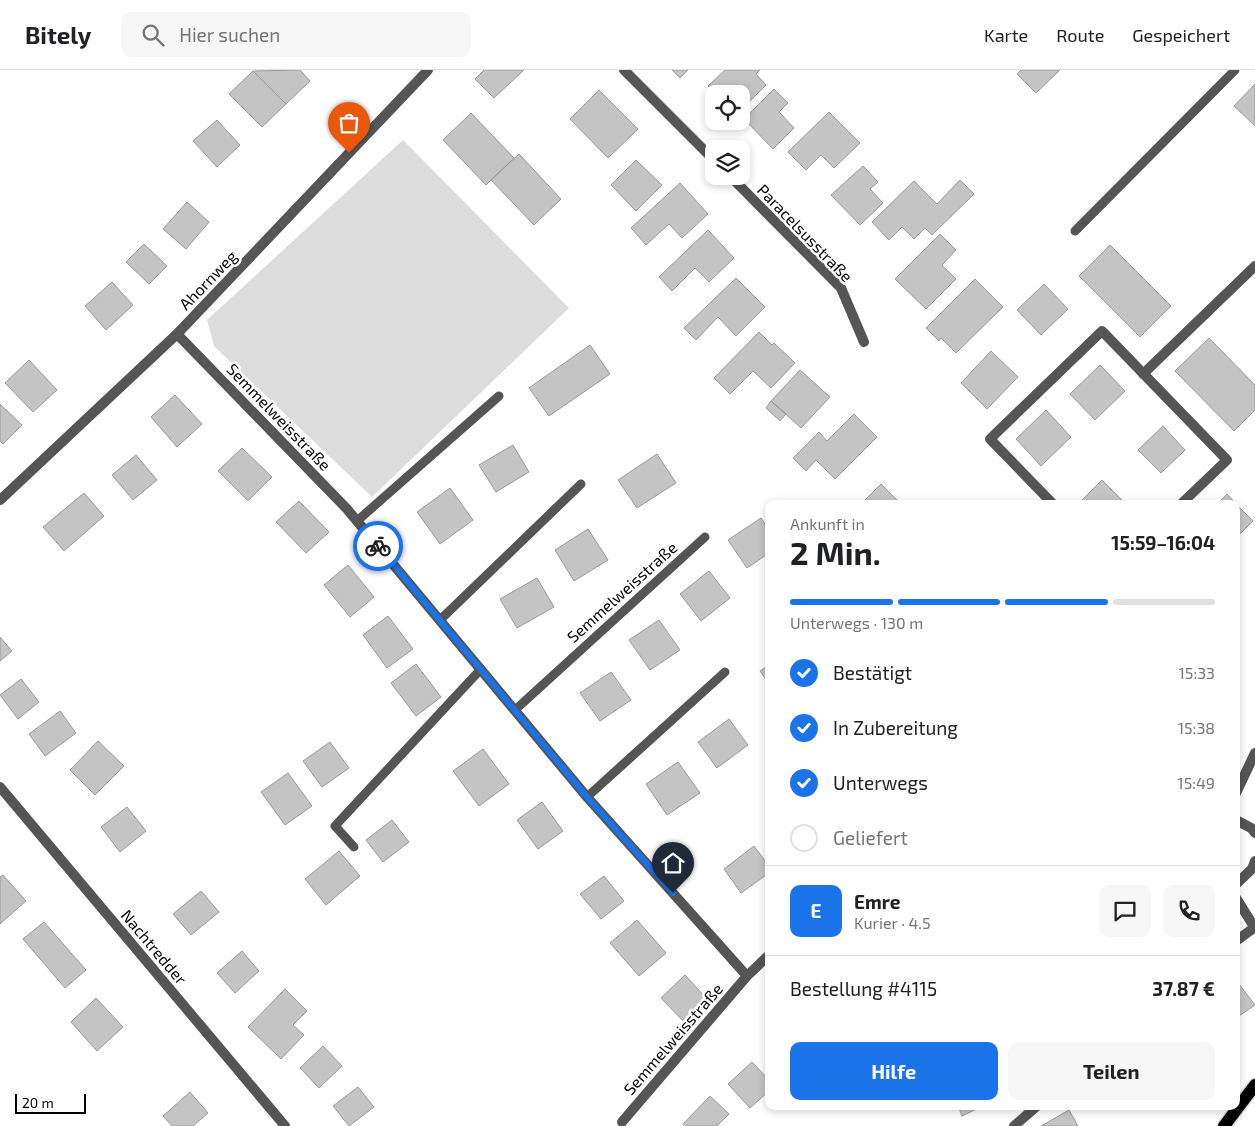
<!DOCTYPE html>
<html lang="de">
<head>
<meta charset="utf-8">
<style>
  body { margin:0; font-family:"Exo 2",sans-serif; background:#f6f6f6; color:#202124; height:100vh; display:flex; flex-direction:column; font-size:19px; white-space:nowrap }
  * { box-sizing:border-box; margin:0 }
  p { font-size:16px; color:#757577 }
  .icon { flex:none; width:28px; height:28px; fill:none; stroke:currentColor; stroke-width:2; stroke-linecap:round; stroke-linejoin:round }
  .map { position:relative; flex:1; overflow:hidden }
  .drawer { position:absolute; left:765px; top:430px; width:475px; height:610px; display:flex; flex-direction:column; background:#fff; border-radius:10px; box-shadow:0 2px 8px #0003 }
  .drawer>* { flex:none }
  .buttons { position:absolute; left:705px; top:15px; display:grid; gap:10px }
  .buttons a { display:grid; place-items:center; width:45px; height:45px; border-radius:10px; background:#fff; box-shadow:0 2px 8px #0003; font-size:25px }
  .scale { position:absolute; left:15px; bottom:12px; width:71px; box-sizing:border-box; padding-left:5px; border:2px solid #000; border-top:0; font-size:14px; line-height:18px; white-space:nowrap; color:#000; -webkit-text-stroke:4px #fff; paint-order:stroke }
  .pin { position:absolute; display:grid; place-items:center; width:42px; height:42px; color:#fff; margin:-51px -21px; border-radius:50% 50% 50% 0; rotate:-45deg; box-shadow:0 0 5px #0007 }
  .pin .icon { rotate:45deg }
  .courier { position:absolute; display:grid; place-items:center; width:50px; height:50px; margin:-25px; border:4px solid #1a73e8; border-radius:50%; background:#fff; color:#222; box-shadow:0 1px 6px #0007 }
  .overview em { font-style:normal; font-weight:700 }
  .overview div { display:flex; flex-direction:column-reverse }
  .overview { display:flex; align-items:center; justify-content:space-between; height:85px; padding:0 25px }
  h1 { font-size:32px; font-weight:700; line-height:38px }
  .bar { display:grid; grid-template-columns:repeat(4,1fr); gap:8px 5px; align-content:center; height:60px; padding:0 25px }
  .bar i { height:6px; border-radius:4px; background:#e0e0e0 }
  .bar .current { background:#1a73e8 }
  .bar p { grid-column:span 4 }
  .line { display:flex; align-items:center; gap:12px; padding:0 25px; border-top:1px solid #e0e0e0 }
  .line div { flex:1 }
  .round { display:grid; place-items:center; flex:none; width:52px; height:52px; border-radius:10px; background:#f6f6f6 }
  ol { padding:0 25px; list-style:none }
  li { display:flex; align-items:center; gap:15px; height:55px }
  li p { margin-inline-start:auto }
  li .icon { padding:5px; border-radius:50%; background:#1a73e8; color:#fff; stroke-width:4 }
  li:last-child { color:#757577 }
  li i { width:28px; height:28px; border:2px solid #e0e0e0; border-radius:50% }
  .cta { display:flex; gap:10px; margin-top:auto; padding:10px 25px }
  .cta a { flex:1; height:58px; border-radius:10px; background:#1a73e8; color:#fff; font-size:20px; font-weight:700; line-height:58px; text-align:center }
  .cta a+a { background:#f6f6f6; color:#202124 }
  header { display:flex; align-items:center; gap:30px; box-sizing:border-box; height:70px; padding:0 25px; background:#fff; border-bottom:1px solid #e0e0e0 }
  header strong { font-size:24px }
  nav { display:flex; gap:28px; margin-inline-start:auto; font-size:18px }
  .search { width:350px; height:45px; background:#f6f6f6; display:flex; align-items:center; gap:12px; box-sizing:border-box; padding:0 18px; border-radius:10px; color:#757577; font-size:19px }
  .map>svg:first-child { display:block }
  .green { fill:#dcdcdc }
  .building { fill:#c4c4c4; stroke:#999 }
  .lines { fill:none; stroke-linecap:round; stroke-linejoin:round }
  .primary-casing { stroke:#dbdbdb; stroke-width:15 }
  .service { stroke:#555; stroke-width:9 }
  .minor { stroke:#555; stroke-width:10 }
  .primary { stroke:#000; stroke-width:12 }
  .done { stroke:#595959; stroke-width:5; stroke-dasharray:0 9 }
  .route { stroke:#1a73e8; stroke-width:6 }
  .labels { text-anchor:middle; stroke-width:5; stroke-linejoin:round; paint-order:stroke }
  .street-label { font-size:16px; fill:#000; stroke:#fff }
</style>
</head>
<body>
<header>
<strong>Bitely</strong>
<div class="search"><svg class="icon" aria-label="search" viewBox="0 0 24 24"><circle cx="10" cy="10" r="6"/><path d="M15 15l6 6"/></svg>Hier suchen</div>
<nav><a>Karte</a><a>Route</a><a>Gespeichert</a></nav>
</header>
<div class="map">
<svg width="1255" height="1056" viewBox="0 0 1255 1056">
  <rect width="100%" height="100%" fill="#fff"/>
  <path class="green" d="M403 70 569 238 372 427 214 276 207 250Z"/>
  <path class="building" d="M300 0 310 11 286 34 253 1Z
    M484 0H524L494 28 475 9Z
    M672 0H688L680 8Z
    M725 0H760L756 4 766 15 741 40V24H716L708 16Z
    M1021 0H1060L1036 23 1017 4Z
    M253 1 286 34 262 57 229 24Z
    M1255 14V56L1234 36Z
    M774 19 788 33 779 42 794 58 773 79 744 49Z
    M599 20 638 59 608 88 570 49Z
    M829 42 860 73 834 98 821 85 806 100 788 82Z
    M471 43 514 88 486 115 443 70Z
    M217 50 240 75 217 97 193 71Z
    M519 84 561 129 534 155 491 110Z
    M636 90 662 115 636 141 611 115Z
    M863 96 878 112 870 119 883 133 860 155 831 125Z
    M960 110 974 124 932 165 925 158 914 169 902 157 889 170 872 152 914 111 937 134Z
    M680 113 708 144 682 168 669 154 646 175 631 158Z
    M187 132 209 152 186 179 163 159Z
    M708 160 734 188 709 212 695 198 672 221 659 207Z
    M940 164 956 180 942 195 956 209 926 239 895 209Z
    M144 174 167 196 149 214 126 192Z
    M1110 175 1171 236 1140 267 1079 206Z
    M736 208 765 237 736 266 718 247 696 270 684 258Z
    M975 209 1003 237 956 283 941 268 939 271 926 258Z
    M112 212 133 235 106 260 85 236Z
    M1044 214 1068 239 1041 265 1017 240Z
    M759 262 772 275 774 273 795 293 771 318 753 301 730 324 714 308Z
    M1209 268 1255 315V340L1234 361 1175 301Z
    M590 275 610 304 549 346 529 318Z
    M991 281 1018 307 987 339 961 313Z
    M29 290 57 320 33 342 5 313Z
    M1100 295 1125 321 1095 350 1070 324Z
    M800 300 830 327 801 358 771 331Z
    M175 325 202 354 177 377 151 347Z
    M771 331 786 344 780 351 766 338Z
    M0 334 22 355 3 374 0 371Z
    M1046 340 1071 367 1041 396 1016 369Z
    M854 344 877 367 835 409 816 390 806 401 793 388 819 362 827 371Z
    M1163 356 1185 380 1161 403 1138 380Z
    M513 375 529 402 496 422 479 395Z
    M242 378 272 407 248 431 218 401Z
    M657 384 676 413 637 438 618 410Z
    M136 385 157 410 133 430 112 405Z
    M1102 410 1126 434H1078Z
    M881 414 900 433 861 434Z
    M450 418 473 450 440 474 417 442Z
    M84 423 104 446 64 481 43 457Z
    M1227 424 1236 434H1217Z
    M299 431 329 462 306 483 276 452Z
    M1236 434 1253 451 1236 468Z
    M761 448 769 460V483L747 498 728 470Z
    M588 459 608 490 574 511 555 480Z
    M348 495 374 527 350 547 324 515Z
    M709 501 730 528 701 551 680 524Z
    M537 508 554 537 517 558 500 529Z
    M388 546 413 579 387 598 363 565Z
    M659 550 680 580 650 600 629 570Z
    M0 567 12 581 0 591Z
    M416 594 441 627 416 646 391 613Z
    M769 595V614L760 601Z
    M611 602 631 630 600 651 580 623Z
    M21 609 39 632 18 649 0 625Z
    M60 641 76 663 45 686 29 664Z
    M729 649 748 675 717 698 698 672Z
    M98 671 124 696 95 725 70 700Z
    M330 672 349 698 322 717 303 691Z
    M483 679 509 714 479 736 453 701Z
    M678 692 700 723 667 745 646 714Z
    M288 703 312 736 285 755 261 722Z
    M542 732 563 761 538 779 517 750Z
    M127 737 146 761 120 782 101 757Z
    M392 750 409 772 383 792 366 770Z
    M754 776 769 796V803L741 823 724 799Z
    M339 781 360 806 326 835 305 809Z
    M3 805 26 831 0 854V807Z
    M604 806 624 831 601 849 580 824Z
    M201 821 219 842 191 865 173 844Z
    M637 850 666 883 639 906 610 873Z
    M44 852 86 900 65 918 23 869Z
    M242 881 259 901 235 923 217 903Z
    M685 905 709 931 685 953 661 928Z
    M1236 910 1255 935 1236 948Z
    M285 919 307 941 293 955 304 965 281 989 248 957Z
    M96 928 123 957 97 981 71 952Z
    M323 976 342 996 319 1018 300 998Z
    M752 992 769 1010V1021L750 1038 728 1014Z
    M358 1017 374 1037 349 1056 333 1036Z
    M190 1022 208 1043 193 1056H172L163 1046Z
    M710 1026 729 1044 717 1056H686L683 1054Z
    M958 1036H983L962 1046Z
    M1069 1040 1078 1056H1041Z"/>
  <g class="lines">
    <g class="primary-casing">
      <path id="primary" d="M1224 1056 1255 1015"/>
    </g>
    <path class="service" d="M1075 161 1235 0
      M357 451 499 326
      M440 550 581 414
      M515 640 705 467
      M587 727 725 602
      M354 777 335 756 481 599"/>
    <path class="minor" d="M624 0 714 90
      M730 106 841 218 864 272
      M177 264 347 439 587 727 747 906
      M1143 304 1255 196
      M0 430 177 264 428 0
      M1053 434 990 369 1102 261 1227 390 1181 434
      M0 717 285 1056
      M1236 723 1255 683
      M1236 750 1251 758 1255 763
      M1236 814 1252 799 1255 791
      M1236 828 1255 858
      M1236 871 1255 857
      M622 1052 747 906 769 885
      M1014 1056 1037 1036"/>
    <use href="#primary" class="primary"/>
  </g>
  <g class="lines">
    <path class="done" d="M349 83 177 264 347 439 378 476"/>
    <path class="route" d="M378 476 587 727 673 823"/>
  </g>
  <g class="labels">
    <g class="street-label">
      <text transform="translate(805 163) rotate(46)" y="6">Paracelsusstraße</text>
      <text transform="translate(208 210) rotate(-46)" y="6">Ahornweg</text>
      <text transform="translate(279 347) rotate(46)" y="6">Semmelweisstraße</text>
      <text transform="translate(622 522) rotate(-42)" y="6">Semmelweisstraße</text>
      <text transform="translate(154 877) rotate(50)" y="6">Nachtredder</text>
      <text transform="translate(673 969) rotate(-49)" y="6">Semmelweisstraße</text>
    </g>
  </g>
</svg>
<div class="buttons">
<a><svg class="icon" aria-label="locate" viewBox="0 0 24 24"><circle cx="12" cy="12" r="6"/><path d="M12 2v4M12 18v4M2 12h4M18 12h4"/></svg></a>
<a><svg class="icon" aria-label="layers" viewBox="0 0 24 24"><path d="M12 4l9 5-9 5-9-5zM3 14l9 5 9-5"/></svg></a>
</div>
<div class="scale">20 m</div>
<div class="pin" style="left:349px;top:83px;background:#ea580c"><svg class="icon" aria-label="bag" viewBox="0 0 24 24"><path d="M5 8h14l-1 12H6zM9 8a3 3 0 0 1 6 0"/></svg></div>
<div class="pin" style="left:673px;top:823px;background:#1f2937"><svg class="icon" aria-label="home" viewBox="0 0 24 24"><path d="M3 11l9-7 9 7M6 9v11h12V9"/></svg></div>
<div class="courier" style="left:378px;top:476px"><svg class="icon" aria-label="bike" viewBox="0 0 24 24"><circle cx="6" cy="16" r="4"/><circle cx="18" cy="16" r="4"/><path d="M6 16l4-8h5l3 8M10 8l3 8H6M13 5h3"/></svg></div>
<section class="drawer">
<div class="overview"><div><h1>2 Min.</h1><p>Ankunft in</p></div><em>15:59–16:04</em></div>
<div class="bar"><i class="current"></i><i class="current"></i><i class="current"></i><i></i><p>Unterwegs · 130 m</p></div>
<ol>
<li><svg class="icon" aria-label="check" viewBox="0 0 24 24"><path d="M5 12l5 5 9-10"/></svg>Bestätigt<p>15:33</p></li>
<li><svg class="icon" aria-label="check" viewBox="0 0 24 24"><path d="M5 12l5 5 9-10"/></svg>In Zubereitung<p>15:38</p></li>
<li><svg class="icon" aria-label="check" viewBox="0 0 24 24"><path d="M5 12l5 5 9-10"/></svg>Unterwegs<p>15:49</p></li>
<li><i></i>Geliefert</li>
</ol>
<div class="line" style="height:90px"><b class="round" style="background:#1a73e8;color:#fff">E</b><div><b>Emre</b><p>Kurier · 4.5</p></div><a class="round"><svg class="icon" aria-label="chat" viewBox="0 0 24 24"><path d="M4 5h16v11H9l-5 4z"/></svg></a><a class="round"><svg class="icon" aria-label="phone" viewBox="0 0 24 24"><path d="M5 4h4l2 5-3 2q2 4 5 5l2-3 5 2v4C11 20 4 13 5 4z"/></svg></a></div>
<div class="line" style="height:65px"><div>Bestellung #4115</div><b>37.87 €</b></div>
<div class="cta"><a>Hilfe</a><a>Teilen</a></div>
</section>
</div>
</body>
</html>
